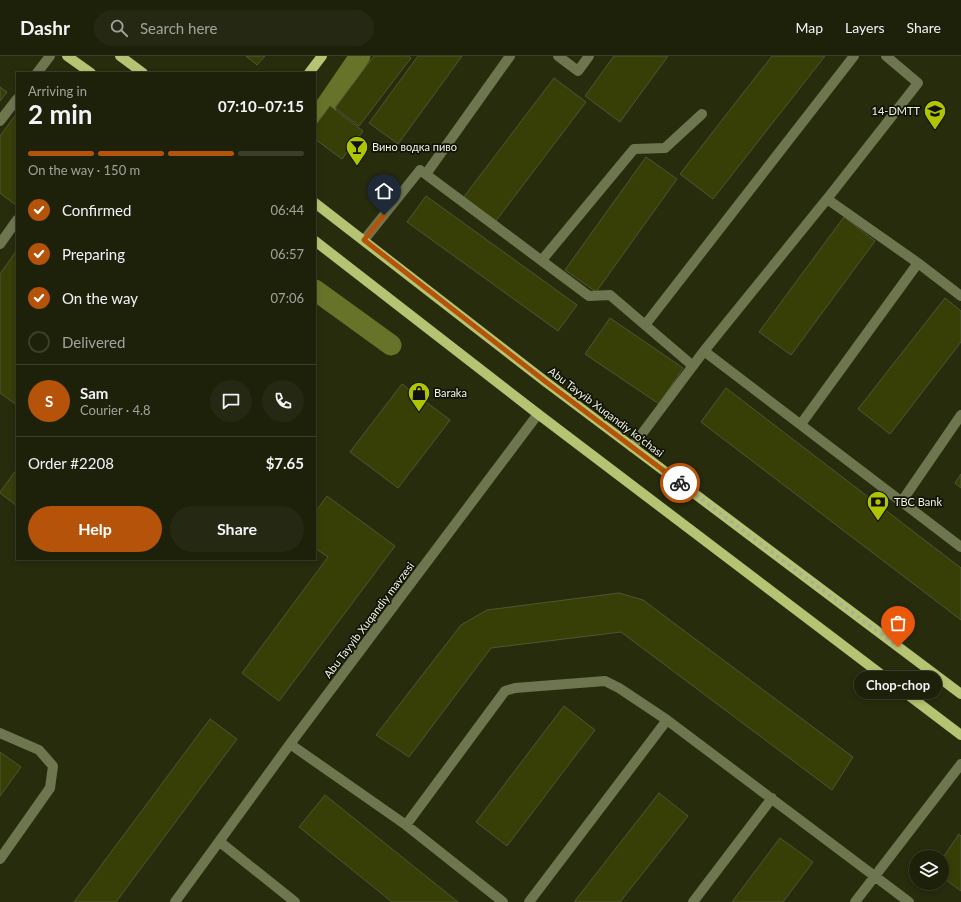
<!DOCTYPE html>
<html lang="en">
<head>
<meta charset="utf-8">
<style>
  body { margin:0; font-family:Lato,sans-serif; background:#252913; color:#f1f3f6; height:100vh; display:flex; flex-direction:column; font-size:15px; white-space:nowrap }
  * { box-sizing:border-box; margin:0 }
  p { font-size:13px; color:#a0a39c }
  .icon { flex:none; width:22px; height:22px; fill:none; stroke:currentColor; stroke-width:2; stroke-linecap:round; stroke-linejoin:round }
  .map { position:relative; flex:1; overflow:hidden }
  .details { position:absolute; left:16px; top:16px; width:300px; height:488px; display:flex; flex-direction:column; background:#1d210a; border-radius:0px; box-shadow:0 2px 6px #0003,0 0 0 1px #3b3e2b }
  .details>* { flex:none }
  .tools { position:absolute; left:909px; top:794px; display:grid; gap:8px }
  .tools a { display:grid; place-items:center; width:40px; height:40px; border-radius:50%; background:#1d210a; box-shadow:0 2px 6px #0003,0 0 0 1px #3b3e2b; font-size:20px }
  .pin { position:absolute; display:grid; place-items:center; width:34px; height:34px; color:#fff; margin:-41px -17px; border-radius:50% 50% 50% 0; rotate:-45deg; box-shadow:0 0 4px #0007 }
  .pin .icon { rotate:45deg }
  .courier { position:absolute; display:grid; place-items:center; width:40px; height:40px; margin:-20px; border:3px solid #b45309; border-radius:50%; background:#fff; color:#222; box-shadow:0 1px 5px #0007 }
  .bubble { position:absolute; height:28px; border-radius:14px; background:#1d210a; box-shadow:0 2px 6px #0003,0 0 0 1px #3b3e2b; font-size:13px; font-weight:700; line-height:28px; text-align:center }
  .headline em { font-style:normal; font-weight:700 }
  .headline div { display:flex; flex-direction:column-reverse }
  .headline { display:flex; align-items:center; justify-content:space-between; height:68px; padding:0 12px }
  h1 { font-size:26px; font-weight:700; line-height:30px }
  .bar { display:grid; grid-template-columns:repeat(4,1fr); gap:6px 4px; align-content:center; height:48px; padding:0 12px }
  .bar i { height:5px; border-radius:3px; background:#3b3e2b }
  .bar .on { background:#b45309 }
  .bar p { grid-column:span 4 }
  .line { display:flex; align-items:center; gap:10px; padding:0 12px; border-top:1px solid #3b3e2b }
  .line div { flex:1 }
  .round { display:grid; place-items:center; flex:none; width:42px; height:42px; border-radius:21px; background:#252913 }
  ol { padding:0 12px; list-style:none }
  li { display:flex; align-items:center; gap:12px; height:44px }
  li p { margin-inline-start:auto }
  li .icon { padding:4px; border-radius:50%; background:#b45309; color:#fff; stroke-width:4 }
  li:last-child { color:#a0a39c }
  li i { width:22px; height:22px; border:2px solid #3b3e2b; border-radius:50% }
  .action { display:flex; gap:8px; margin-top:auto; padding:8px 12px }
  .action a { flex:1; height:46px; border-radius:24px; background:#b45309; color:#fff; font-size:16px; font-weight:700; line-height:46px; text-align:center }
  .action a+a { background:#252913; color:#f1f3f6 }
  header { display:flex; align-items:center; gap:24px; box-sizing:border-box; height:56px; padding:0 20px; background:#1d210a; border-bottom:1px solid #3b3e2b }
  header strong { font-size:19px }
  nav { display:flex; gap:22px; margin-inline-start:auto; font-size:14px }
  .search { width:280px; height:36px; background:#252913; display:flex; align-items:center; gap:10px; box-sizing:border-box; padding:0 14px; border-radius:22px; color:#a0a39c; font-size:15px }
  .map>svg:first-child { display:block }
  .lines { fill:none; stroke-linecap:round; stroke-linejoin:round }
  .canal { stroke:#677328; stroke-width:21 }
  .building { fill:#373e06; stroke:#4f5636 }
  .minor { stroke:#6e7650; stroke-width:10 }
  .major { stroke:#b5c473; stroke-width:10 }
  .done { stroke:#aaaf97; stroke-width:4; stroke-dasharray:0 7.2 }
  .route { stroke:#b45309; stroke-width:5 }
  .labels { text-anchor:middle; stroke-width:3.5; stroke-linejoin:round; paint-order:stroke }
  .poi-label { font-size:11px; fill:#f0f5e2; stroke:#111307; text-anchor:start }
  .street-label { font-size:11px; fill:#f0f5e2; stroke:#111307 }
</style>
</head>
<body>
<header>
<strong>Dashr</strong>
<div class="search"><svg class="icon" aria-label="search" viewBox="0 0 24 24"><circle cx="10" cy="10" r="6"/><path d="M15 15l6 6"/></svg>Search here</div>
<nav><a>Map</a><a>Layers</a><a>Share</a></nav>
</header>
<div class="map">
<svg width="961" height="846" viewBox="0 0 961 846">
  <rect width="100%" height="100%" fill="#272c0d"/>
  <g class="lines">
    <path class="canal" d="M315 66 360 0
      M315 234 391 289"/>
  </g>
  <path class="building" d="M246 0H265L257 9Z
    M374 0H409L411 2 359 70 335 52Z
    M418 0H462L398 88 369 67Z
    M614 0H668L620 66 585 40Z
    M772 0H825L713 143 680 118Z
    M554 22 586 46 495 166 463 142Z
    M0 31 7 36 0 45Z
    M330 50 363 75 342 103 315 83V70Z
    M17 57V148L16 149 0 137V80Z
    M646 101 677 123 596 236 565 214Z
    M426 140 577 249 558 275 407 166Z
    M844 161 875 185 791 299 759 276Z
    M17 194V349L0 337V218Z
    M945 242 961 255V286L890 378 858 353Z
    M610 262 683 312 659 348 585 298Z
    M402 328 450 364 398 432 350 396Z
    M726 332 961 512V564L701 366Z
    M17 413V450L0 437V436Z
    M961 418V432L955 427Z
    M327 440 395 490 279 645 242 617 328 501 315 492V456Z
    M619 537 643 544 853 701 832 734 621 576 491 592 409 701 376 679 461 569 487 554Z
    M564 650 595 674 507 790 476 766Z
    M210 663 237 683 116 846H74Z
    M0 696 21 711 0 740Z
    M659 737 688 760 620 846H574Z
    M325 739 458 846H392L299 771Z
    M959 778 961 780V835L942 821V803Z
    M780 782 813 806 783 846H732Z"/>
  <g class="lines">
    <path class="minor" d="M558 0 578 15 589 0
      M37 17 50 0
      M0 65 17 43
      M426 118 510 0
      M827 143 918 27 886 0
      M364 184 420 114 589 240 610 239 693 310
      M0 188 17 164
      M542 204 634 93 665 92 702 58
      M645 269 854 0
      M704 295 961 491
      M801 368 918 207
      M632 391 704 295 827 143 918 207 961 240
      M902 445 961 359
      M0 677 39 694 53 710 50 732 0 803
      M290 688 406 769 503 846
      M406 769 505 635 515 632 605 625 619 632 667 664 909 846
      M220 786 295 846
      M175 846 290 688 538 358
      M529 846 667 664
      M693 846 772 742
      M855 846 961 708"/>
    <path class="major" d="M67 0 91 17
      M120 0 143 17
      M309 17 322 0
      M315 147 546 326 961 638
      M315 185 538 358 961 679"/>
  </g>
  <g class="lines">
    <path class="done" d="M680 427 898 591"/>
    <path class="route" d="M384 159 364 184 546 326 680 427"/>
  </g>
  <defs>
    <g id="school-pin" transform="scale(1.15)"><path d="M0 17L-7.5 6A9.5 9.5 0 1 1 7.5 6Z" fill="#afc504" stroke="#111307"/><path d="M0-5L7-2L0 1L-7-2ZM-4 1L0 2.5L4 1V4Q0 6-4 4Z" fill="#111"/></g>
    <g id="bar-pin" transform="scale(1.15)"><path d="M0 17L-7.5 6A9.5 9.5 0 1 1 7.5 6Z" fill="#afc504" stroke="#111307"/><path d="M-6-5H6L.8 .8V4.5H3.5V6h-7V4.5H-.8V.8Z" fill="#111"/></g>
    <g id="shop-pin" transform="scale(1.15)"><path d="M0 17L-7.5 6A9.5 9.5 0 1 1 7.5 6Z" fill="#afc504" stroke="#111307"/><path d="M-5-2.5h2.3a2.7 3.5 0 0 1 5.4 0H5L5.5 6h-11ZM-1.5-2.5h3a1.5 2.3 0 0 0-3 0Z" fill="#111"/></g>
    <g id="bank-pin" transform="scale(1.15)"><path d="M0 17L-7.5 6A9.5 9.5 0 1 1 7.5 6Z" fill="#afc504" stroke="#111307"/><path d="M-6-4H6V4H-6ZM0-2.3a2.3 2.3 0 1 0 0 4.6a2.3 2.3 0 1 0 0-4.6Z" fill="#111"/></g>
  </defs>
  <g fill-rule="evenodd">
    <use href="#school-pin" x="935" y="55"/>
    <use href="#bar-pin" x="357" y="91"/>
    <use href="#shop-pin" x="419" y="337"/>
    <use href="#bank-pin" x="878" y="446"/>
  </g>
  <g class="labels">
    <g class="poi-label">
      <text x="920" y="59" text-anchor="end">14-DMTT</text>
      <text x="372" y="95">Вино водка пиво</text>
      <text x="434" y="341">Baraka</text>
      <text x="894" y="450">TBC Bank</text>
    </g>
    <g class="street-label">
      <text transform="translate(606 356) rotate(37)" y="4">Abu Tayyib Xuqandiy ko'chasi</text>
      <text transform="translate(369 564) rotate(-53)" y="4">Abu Tayyib Xuqandiy mavzesi</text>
    </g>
  </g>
</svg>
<div class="tools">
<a><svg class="icon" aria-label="layers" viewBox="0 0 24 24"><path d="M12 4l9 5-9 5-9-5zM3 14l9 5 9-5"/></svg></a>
</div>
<div class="pin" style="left:898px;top:591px;background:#ea580c"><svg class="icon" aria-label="bag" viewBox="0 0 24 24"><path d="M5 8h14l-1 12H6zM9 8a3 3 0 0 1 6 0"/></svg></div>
<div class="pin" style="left:384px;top:159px;background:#1f2937"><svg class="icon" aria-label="home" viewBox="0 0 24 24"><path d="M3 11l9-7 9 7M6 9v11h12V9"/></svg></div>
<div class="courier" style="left:680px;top:427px"><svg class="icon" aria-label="bike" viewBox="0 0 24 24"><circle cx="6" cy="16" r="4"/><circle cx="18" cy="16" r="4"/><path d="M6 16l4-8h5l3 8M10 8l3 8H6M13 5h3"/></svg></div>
<div class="bubble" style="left:854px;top:615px;width:88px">Chop-chop</div>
<section class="details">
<div class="headline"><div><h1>2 min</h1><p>Arriving in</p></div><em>07:10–07:15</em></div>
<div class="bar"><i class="on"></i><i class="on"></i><i class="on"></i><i></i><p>On the way · 150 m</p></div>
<ol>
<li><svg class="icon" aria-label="check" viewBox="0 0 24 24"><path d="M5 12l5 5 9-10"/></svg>Confirmed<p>06:44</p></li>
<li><svg class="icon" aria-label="check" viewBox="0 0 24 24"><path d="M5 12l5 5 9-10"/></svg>Preparing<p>06:57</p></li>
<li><svg class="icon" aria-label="check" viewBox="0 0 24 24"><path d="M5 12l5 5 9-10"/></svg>On the way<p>07:06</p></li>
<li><i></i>Delivered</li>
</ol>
<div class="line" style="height:72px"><b class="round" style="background:#b45309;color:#fff">S</b><div><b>Sam</b><p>Courier · 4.8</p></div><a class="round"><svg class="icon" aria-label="chat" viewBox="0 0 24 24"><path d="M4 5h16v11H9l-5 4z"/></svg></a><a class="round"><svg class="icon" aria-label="phone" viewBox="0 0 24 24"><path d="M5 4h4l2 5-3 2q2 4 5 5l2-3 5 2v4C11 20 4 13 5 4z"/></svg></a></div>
<div class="line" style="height:52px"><div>Order #2208</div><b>$7.65</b></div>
<div class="action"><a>Help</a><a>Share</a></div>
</section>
</div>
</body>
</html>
